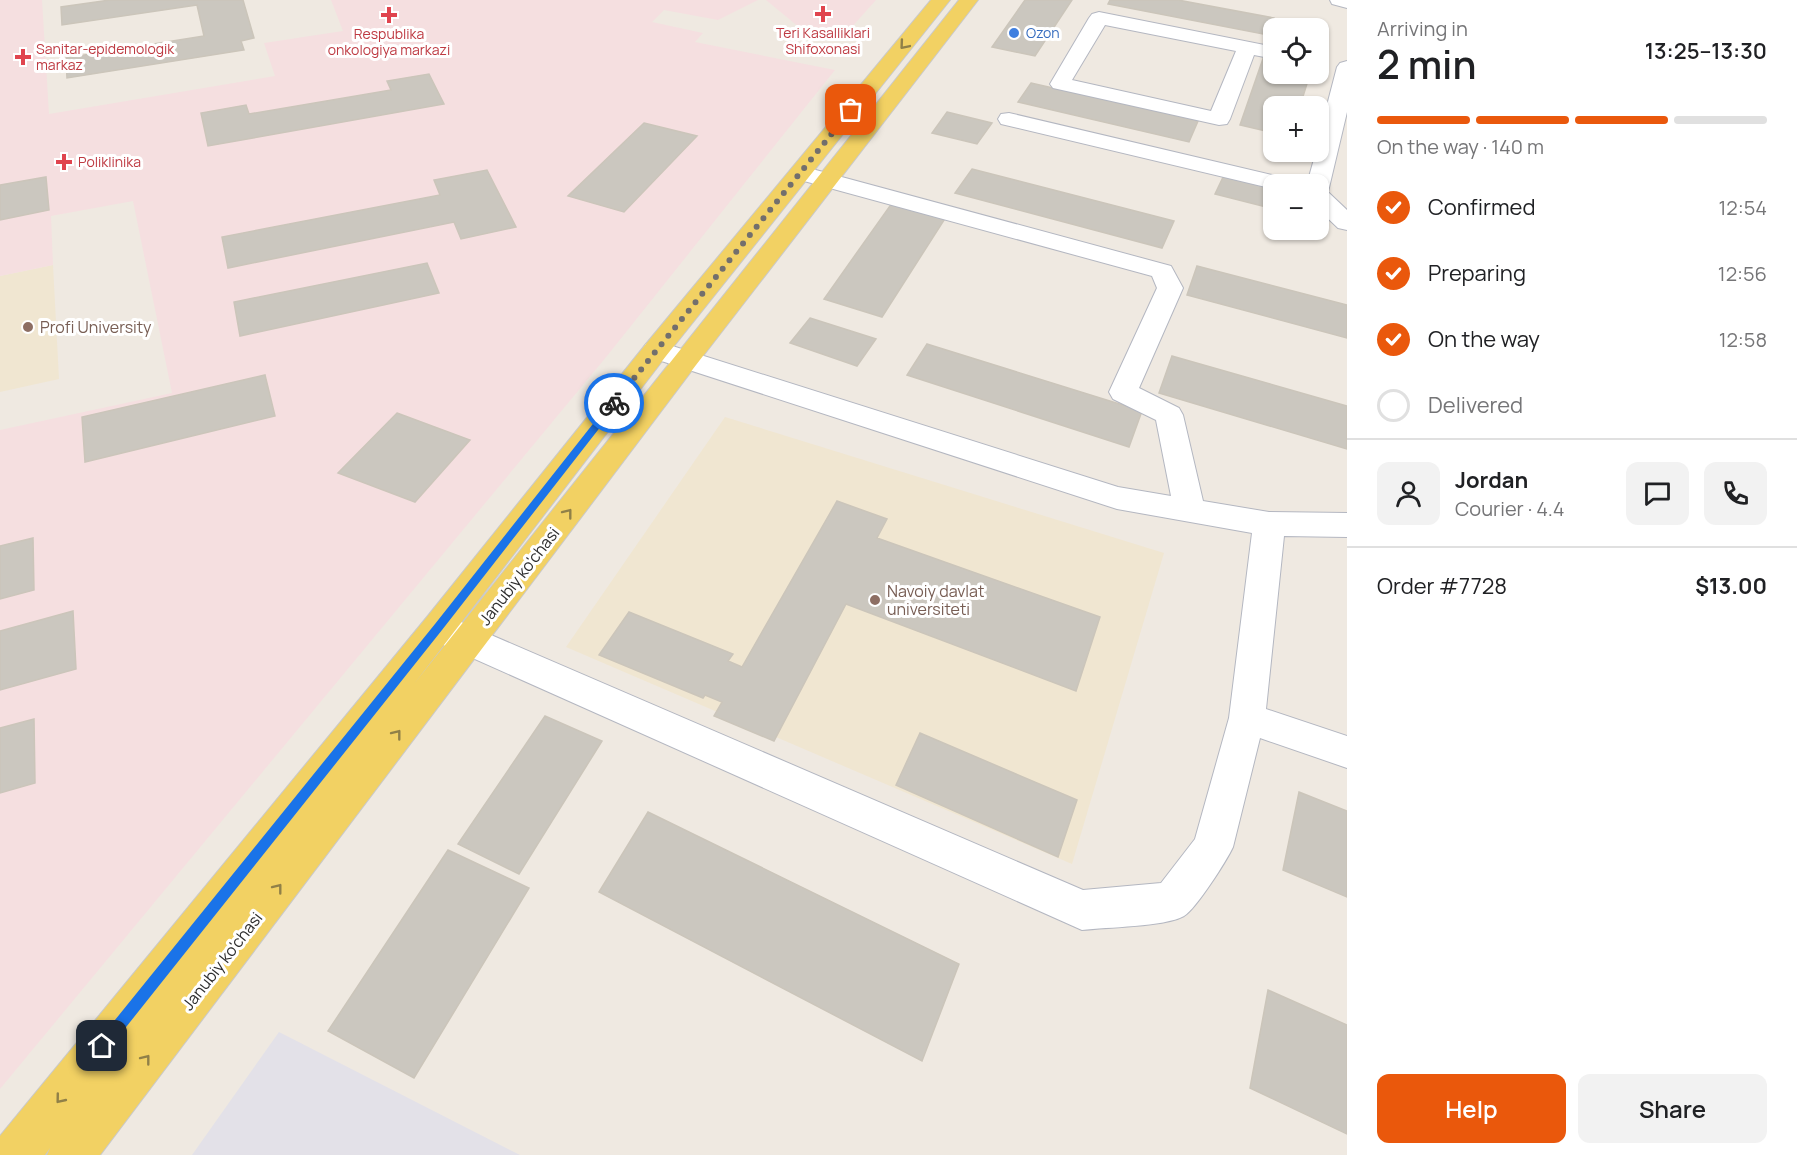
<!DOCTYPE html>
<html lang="en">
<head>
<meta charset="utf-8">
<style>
  body { margin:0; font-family:Manrope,sans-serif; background:#f2f2f2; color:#202124; height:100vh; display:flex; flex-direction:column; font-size:22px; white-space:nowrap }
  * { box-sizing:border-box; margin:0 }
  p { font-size:20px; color:#757577 }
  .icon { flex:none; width:33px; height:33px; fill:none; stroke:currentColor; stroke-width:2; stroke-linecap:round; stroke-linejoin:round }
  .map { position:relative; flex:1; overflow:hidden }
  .details { display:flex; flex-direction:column; background:#fff; width:450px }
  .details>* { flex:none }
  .tools { position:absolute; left:1263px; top:18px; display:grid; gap:12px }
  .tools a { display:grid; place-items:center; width:66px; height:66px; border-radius:12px; background:#fff; box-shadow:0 2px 4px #0004; font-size:30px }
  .pin { position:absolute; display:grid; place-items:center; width:51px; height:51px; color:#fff; margin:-26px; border-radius:12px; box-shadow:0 3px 9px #0006 }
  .courier { position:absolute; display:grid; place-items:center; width:60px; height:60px; margin:-30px; border:4px solid #1a73e8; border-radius:50%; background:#fff; color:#222; box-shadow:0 2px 8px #0007 }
  .headline em { font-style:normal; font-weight:600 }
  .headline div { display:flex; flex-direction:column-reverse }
  .headline { display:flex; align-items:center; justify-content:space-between; height:102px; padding:0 30px }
  h1 { font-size:39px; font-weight:600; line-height:45px }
  .bar { display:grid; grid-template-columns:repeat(4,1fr); gap:9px 6px; align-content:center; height:72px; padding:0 30px }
  .bar i { height:8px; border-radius:4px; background:#e0e0e0 }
  .bar .on { background:#ea580c }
  .bar p { grid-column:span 4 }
  .line { display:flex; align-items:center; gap:15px; padding:0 30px; border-top:2px solid #e0e0e0 }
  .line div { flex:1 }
  .round { display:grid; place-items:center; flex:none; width:63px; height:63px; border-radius:12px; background:#f2f2f2 }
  ol { padding:0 30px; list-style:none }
  li { display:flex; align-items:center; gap:18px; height:66px }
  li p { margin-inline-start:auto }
  li .icon { padding:6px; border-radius:50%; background:#ea580c; color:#fff; stroke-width:4 }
  li:last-child { color:#757577 }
  li i { width:33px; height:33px; border:3px solid #e0e0e0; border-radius:50% }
  .action { display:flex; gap:12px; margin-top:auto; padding:12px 30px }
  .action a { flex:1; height:69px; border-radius:12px; background:#ea580c; color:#fff; font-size:24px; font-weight:600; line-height:69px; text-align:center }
  .action a+a { background:#f2f2f2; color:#202124 }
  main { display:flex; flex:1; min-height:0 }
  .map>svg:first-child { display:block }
  .industrial { fill:#e3e1e8 }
  .education { fill:#f0e6d1 }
  .medical { fill:#f5dfe0 }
  .building { fill:#cbc7bf; stroke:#cbc5ba; stroke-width:1.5 }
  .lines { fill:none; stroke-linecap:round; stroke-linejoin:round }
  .minor-casing { stroke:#b4b7c1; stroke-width:2 }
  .major-casing { stroke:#c9c9c9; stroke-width:2 }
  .minor { fill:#fff; fill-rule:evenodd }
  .major { fill:#f2d163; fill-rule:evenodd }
  .oneway { stroke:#908048 }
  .route { fill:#1a73e8 }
  .done { stroke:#726f6d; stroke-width:6; stroke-dasharray:0 10.8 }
  .health-dot { fill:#e0444e; stroke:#fff; stroke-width:2 }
  .shop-dot { fill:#3f7fe0; stroke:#fff; stroke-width:2 }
  .education-dot { fill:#8d6e63; stroke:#fff; stroke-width:2 }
  .labels { text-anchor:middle; stroke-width:6; stroke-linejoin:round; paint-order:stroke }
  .far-health-label { font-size:14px; fill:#be3a42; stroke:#fff }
  .far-shop-label { font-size:14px; fill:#366cbe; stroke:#fff; text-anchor:start }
  .education-label { font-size:16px; fill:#785e54; stroke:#fff; text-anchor:start }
  .street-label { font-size:16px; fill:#2e2e2e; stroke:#fff }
</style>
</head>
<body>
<main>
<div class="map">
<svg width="1347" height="1155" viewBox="0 0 1347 1155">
  <rect width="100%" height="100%" fill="#efe9e1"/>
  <path class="industrial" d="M279 1032 520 1155H192Z"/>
  <path class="education" d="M53 265 59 379 0 392V276Z
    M725 417 1164 553 1072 864 566 647Z"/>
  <path class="medical" d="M0 0H42L49 114 275 76 264 43 343 31 331 0H758L718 20 664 10 652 22 703 33 695 42 835 70 607 356 0 1089V430L172 393 133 201 51 216 53 265 0 276Z
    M766 0H876L850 29 800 28Z"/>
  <path class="building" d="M110 0H243L254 38 241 41 244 50 67 78 66 58 204 36 197 5 62 25 61 7Z
    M1025 0H1072L1035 56 992 47Z
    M1110 0H1178L1274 18 1268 35 1108 4Z
    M1265 53 1274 55V74H1310L1300 106H1274V133L1240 125Z
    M429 74 444 104 208 146 201 113 246 105 249 114 391 90 387 81Z
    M1031 83 1198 121 1189 142 1018 102Z
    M947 112 992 123 977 144 932 133Z
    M644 123 697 136 624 212 568 196Z
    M972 169 1174 221 1162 248 955 193Z
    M487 170 516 227 461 239 454 222 228 268 222 237 440 195 434 180Z
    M1224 175 1274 187V209L1215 194Z
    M46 177 49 210 0 220V185Z
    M892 203 946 217 882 317 824 299Z
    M427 263 439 293 240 336 234 302Z
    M1197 266 1347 305V338L1187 295Z
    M810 318 876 339 857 366 790 343Z
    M927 344 1142 411 1129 447 907 375Z
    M1172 356 1347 406V449L1159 393Z
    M265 375 275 416 85 462 82 417Z
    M397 413 470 440 415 502 338 473Z
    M837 501 887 519 877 538 1100 617 1076 691 846 604 774 741 714 716 722 702 705 695 703 698 599 655 629 612 733 654 728 661 742 667Z
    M33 538 34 590 0 599V546Z
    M73 611 76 669 0 690V631Z
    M545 716 602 741 519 874 458 844Z
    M34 719 35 783 0 793V728Z
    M920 733 1077 800 1058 857 896 785Z
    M1299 792 1347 811V897L1283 870Z
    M648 812 959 964 922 1061 599 892Z
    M448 850 529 888 414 1078 328 1031Z
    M1268 990 1347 1025V1134L1250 1088Z"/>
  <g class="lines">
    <g class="minor-casing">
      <path id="minor" d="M1330 0H1347V8L1332 4Z
        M1099 12 1274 47V59L1254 55 1230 119 1227 124 1219 125 1053 88 1050 84 1089 18 1092 14ZM1105 25 1236 51 1211 111 1072 80Z
        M1347 61V112L1328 192 1347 210V230L1338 228 1318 209V184H1307L1316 152H1318V140L1337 67 1340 63Z
        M1009 113 1289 179 1293 184H1274V189L1001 124 998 119 1001 114Z
        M801 166 1171 266 1183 288 1139 388 1179 408 1183 415 1203 501 1269 512 1347 513V537L1284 536 1266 709 1347 736V768L1260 738 1233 847C1227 860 1196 909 1184 916 1164 927 1107 927 1082 930L430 639 425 629 430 619 442 615 454 619 1083 890 1161 883 1195 839 1229 718 1252 533 1117 509 646 356 642 350 646 344 656 341 666 344 1118 487 1171 496 1156 420 1113 399 1109 392 1157 288 1152 276 793 178 790 173 793 168Z"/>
    </g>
    <g class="major-casing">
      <path id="major" d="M931 0H950L666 356 414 684 959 0H978L696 365 100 1155H47L50 1148 45 1155H0V1136L427 617 646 344Z"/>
    </g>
    <use href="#minor" class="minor"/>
    <use href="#major" class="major"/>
  </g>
  <defs><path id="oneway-chevron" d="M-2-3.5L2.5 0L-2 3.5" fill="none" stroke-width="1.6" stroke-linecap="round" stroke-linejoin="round" transform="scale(1.5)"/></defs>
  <g class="oneway">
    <use href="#oneway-chevron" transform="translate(904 45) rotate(130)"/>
    <use href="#oneway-chevron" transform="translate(568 513) rotate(-52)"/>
    <use href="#oneway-chevron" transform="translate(397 734) rotate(-52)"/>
    <use href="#oneway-chevron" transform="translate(278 888) rotate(-52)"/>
    <use href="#oneway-chevron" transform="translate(146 1059) rotate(-52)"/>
    <use href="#oneway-chevron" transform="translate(60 1099) rotate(129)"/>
  </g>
  <path class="route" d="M611 401 619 403 442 630 107 1051 102 1053 98 1051 96 1046 98 1041 435 624Z"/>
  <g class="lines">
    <path class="done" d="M614 403 851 110"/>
  </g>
  <g class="health-dot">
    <path d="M820 5h6v6h6v6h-6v6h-6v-6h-6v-6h6z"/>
    <path d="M386 6h6v6h6v6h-6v6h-6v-6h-6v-6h6z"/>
    <path d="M20 48h6v6h6v6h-6v6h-6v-6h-6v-6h6z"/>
    <path d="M61 153h6v6h6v6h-6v6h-6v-6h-6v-6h6z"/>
  </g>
  <circle class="shop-dot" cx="1014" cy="33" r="6"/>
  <g class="education-dot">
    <circle cx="28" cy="327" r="6"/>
    <circle cx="875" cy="600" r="6"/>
  </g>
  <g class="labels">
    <g class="far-health-label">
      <text x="823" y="38">Teri Kasalliklari<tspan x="823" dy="16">Shifoxonasi</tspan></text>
      <text x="389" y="39">Respublika<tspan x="389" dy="16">onkologiya markazi</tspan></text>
      <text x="36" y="54" text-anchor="start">Sanitar-epidemologik<tspan x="36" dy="16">markaz</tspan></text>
      <text x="78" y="167" text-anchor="start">Poliklinika</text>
    </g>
    <g class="far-shop-label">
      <text x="1026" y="38">Ozon</text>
    </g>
    <g class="education-label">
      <text x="40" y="333">Profi University</text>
      <text x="887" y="597">Navoiy davlat<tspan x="887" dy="18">universiteti</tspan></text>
    </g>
    <g class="street-label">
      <text transform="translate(519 576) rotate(-52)" y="6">Janubiy ko'chasi</text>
      <text transform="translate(222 961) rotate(-52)" y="6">Janubiy ko'chasi</text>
    </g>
  </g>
</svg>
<div class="tools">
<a><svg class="icon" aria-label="locate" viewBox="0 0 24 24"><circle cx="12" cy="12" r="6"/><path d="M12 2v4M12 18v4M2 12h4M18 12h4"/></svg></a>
<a>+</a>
<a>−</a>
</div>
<div class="pin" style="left:851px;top:110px;background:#ea580c"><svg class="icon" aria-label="bag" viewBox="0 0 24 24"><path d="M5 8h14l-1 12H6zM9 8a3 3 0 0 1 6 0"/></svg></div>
<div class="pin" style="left:102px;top:1046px;background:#1f2937"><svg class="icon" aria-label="home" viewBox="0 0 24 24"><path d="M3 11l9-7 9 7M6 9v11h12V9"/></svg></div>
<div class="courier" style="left:614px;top:403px"><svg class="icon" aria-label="bike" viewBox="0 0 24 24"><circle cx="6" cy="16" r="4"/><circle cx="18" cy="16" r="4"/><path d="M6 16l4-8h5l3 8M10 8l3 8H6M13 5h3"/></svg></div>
</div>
<section class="details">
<div class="headline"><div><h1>2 min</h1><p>Arriving in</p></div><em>13:25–13:30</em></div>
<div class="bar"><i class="on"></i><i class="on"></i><i class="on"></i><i></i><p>On the way · 140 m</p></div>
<ol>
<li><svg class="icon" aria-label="check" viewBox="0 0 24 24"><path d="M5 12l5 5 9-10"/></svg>Confirmed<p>12:54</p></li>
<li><svg class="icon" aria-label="check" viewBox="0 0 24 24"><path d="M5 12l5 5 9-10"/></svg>Preparing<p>12:56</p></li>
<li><svg class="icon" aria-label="check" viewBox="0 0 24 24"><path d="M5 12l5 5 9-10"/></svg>On the way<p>12:58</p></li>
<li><i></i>Delivered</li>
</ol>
<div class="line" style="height:108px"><a class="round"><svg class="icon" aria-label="person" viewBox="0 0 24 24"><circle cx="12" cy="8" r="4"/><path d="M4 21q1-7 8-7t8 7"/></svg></a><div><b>Jordan</b><p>Courier · 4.4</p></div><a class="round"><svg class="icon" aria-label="chat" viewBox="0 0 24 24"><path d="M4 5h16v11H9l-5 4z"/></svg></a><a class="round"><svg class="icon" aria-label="phone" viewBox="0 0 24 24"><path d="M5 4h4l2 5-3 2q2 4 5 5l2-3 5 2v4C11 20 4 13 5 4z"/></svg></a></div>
<div class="line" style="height:78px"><div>Order #7728</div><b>$13.00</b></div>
<div class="action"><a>Help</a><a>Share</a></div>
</section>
</main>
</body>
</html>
